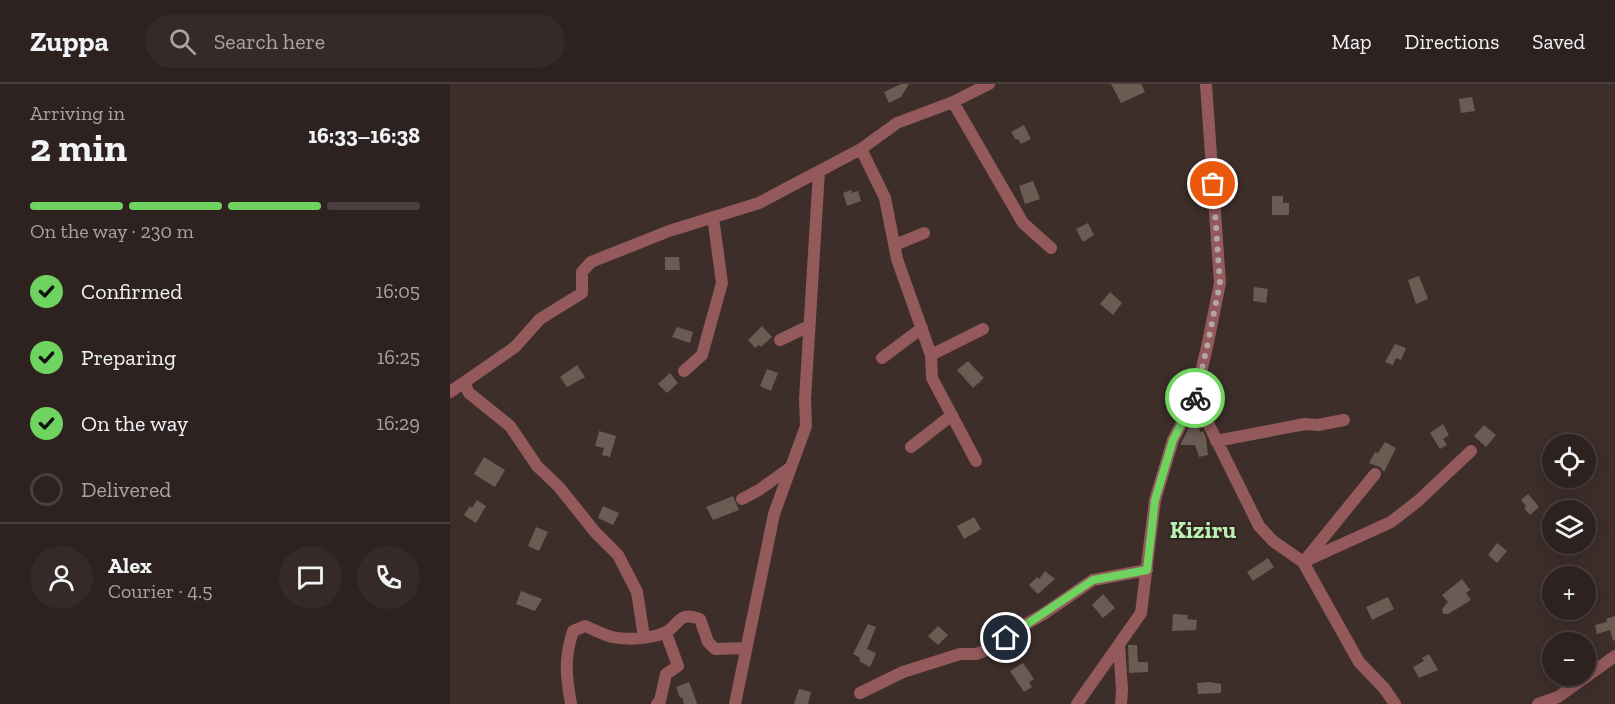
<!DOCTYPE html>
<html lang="en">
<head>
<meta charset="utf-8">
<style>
  body { margin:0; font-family:"Zilla Slab",serif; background:#362a29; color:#f1f3f6; height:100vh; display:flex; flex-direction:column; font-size:22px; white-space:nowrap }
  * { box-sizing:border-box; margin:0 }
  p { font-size:20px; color:#a7a4a5 }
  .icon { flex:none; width:33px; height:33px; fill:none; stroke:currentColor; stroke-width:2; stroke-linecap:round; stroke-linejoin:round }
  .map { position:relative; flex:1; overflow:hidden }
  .panel { display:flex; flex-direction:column; background:#2e2220; width:450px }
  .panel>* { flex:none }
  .tools { position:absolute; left:1092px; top:350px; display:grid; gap:12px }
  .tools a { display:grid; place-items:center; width:54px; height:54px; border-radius:50%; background:#2e2220; box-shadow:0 3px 15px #0003,0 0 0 2px #493f3e; font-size:30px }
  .pin { position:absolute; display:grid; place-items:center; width:51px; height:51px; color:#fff; margin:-26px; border:3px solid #fff; border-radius:50%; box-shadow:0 2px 6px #0007 }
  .courier { position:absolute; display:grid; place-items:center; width:60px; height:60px; margin:-30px; border:4px solid #6fd360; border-radius:50%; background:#fff; color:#222; box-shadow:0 2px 8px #0007 }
  .summary em { font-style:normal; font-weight:700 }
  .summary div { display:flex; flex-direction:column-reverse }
  .summary { display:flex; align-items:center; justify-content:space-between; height:102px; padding:0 30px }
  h1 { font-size:39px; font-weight:700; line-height:45px }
  .bar { display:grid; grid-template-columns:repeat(4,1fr); gap:9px 6px; align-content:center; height:72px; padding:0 30px }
  .bar i { height:8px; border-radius:4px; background:#493f3e }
  .bar .active { background:#6fd360 }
  .bar p { grid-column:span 4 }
  .line { display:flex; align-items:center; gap:15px; padding:0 30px; border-top:2px solid #493f3e }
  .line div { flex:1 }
  .round { display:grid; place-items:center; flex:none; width:63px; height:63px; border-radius:32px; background:#362a29 }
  ol { padding:0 30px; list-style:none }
  li { display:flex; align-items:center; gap:18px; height:66px }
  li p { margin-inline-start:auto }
  li .icon { padding:6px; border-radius:50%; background:#6fd360; color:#111; stroke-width:4 }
  li:last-child { color:#a7a4a5 }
  li i { width:33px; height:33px; border:3px solid #493f3e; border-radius:50% }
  header { display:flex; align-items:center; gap:36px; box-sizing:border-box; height:84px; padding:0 30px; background:#2e2220; border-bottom:2px solid #493f3e }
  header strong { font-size:28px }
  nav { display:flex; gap:33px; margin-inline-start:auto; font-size:21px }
  .search { width:420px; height:54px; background:#362a29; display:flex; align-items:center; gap:15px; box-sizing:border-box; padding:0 21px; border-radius:33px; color:#a7a4a5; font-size:22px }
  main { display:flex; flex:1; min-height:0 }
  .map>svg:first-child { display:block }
  .building { fill:#6a5c53 }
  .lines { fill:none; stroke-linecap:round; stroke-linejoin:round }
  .minor { stroke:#93595b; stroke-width:12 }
  .done { stroke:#b2a7a4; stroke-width:6; stroke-dasharray:0 10.8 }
  .route { stroke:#6fd360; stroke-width:8 }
  .labels { text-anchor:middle; stroke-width:4.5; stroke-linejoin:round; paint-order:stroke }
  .quarter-label { font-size:24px; font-weight:bold; fill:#baf0b1; stroke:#322420 }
</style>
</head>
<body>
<header>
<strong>Zuppa</strong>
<div class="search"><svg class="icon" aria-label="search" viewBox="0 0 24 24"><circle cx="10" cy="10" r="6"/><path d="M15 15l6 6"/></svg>Search here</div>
<nav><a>Map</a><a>Directions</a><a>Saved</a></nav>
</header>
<main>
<section class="panel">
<div class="summary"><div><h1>2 min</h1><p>Arriving in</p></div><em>16:33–16:38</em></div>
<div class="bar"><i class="active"></i><i class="active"></i><i class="active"></i><i></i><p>On the way · 230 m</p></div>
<ol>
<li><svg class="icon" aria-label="check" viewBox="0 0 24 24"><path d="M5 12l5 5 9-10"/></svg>Confirmed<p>16:05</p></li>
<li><svg class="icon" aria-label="check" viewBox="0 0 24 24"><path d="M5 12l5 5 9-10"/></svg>Preparing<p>16:25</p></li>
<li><svg class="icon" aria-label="check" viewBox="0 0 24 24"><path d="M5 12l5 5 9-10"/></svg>On the way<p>16:29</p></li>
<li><i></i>Delivered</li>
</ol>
<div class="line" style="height:108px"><a class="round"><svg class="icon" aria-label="person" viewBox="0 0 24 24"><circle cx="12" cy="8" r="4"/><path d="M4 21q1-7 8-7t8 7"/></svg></a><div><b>Alex</b><p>Courier · 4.5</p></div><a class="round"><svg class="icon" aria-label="chat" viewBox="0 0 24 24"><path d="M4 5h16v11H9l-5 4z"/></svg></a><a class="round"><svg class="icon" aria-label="phone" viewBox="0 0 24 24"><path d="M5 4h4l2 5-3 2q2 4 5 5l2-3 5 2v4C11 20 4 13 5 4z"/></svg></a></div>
</section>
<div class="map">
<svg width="1165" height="620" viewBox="0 0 1165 620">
  <rect width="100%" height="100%" fill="#3d2e2a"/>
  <path class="building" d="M451 0H459L451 13 439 19 434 8Z
    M661 0H691L695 8 671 19Z
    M1022 13 1025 27 1011 29 1009 15Z
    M574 41 581 55 571 60 568 55 566 56 561 48Z
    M583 97 590 115 575 120 569 102Z
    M401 106 402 109 408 107 411 117 397 122 393 109Z
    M822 112H833V119H839V131H822Z
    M638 139 644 151 633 158 626 145Z
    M215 173H229L230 186H215Z
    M969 192 978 215 966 220 958 196Z
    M804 203 818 205 816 219 803 217Z
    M660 208 672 219 663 231 650 220Z
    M312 242 322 253 311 263 309 261 305 264 298 256Z
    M227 243 243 248 240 259 222 253Z
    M945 260 956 264 951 276 946 274 943 281 935 278Z
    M518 277 534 294 523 304 507 286Z
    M127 281 135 293 117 303 110 293Z
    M317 285 328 289 321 307 310 302Z
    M220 289 228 299 217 309 208 300Z
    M747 335 750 348 753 347 756 354 758 371 749 373 745 361H730L743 336Z
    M993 340 999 351 993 355 997 361 990 365 980 349Z
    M1034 341 1046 351 1036 363 1024 352Z
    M149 347 166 352 160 373 152 371 154 364 145 362Z
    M935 358 946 364 934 388 930 383 919 379 925 368 928 369Z
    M34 373 55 386 45 403 24 390Z
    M1078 410 1089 423 1080 431 1074 424 1076 422 1071 416Z
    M283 412 289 426 263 436 256 423Z
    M27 416 36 422 26 439 14 431 20 422 22 424Z
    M153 422 169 429 163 441 148 434Z
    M524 433 531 445 514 455 507 442Z
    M86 443 98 448 89 467 78 462Z
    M1047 459 1057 467 1047 479 1038 471Z
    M818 474 824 483 803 497 797 488Z
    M595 487 605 495 588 510 579 501 587 493 589 495Z
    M1012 495 1020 506 1016 509 1021 516 998 530H993L992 525 998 518 992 511Z
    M71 507 92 515 85 527 66 520Z
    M653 510 665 524 653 534 642 521Z
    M938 513 944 525 922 536 916 523Z
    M723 530 738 531 737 535 747 536 746 546 722 547Z
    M1165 532V556L1163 557 1160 546 1147 550 1145 541 1157 538 1156 535Z
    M418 540 426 543 417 565 426 569 420 583 409 577 410 574 403 570Z
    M488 542 498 551 488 561 478 552Z
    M678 561H687L688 578H698V588L679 589Z
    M979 570 988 586 969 594 963 583 974 577 972 574Z
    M573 579 584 595 579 598 582 603 574 608 560 587Z
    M239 598 244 611 247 620H234L232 613 230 614 226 603Z
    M760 598 771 600V609L748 610 747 599Z
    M349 605 361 608 358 620H344Z"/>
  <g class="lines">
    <path class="minor" d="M503 18 573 139 601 164
      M411 65 435 114 447 175 481 271 482 294 526 377
      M445 161 474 149
      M330 256 359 242
      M481 271 533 245
      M432 274 472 244
      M234 287 252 271 272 199 263 133
      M14 299 19 309 60 342 87 382 109 403 145 448 168 471 187 508 194 553
      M0 308 65 263 90 235 132 209V188L141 178 219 147 309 119 411 65 447 39 503 18 539 0
      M745 313 809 442 823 457 853 478 909 578 934 604 945 620
      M766 357 855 340 868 341 894 336
      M461 363 502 331
      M292 415 309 406 341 383
      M856 475 925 390
      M853 478 941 438 968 417 1021 367
      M669 561 672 606 671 620
      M410 609 453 588 510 570H526L545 563 567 545 592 531 643 496 697 486
      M121 620C116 591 114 575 123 547L135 542C143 545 153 551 162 553 177 556 199 555 214 549 230 543 226 526 250 535L258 558 265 565 296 564
      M207 620 210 617 216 590 228 582 216 549
      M285 620 324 430 356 342 355 316 369 87
      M627 620 691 529 705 416 723 356 745 313 757 263 770 199 756 0
      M1088 620 1108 613 1165 572"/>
  </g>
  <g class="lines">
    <path class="done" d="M745 314 757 263 770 199 763 100"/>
    <path class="route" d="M556 554 643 496 697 486 705 416 723 356 745 314"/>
  </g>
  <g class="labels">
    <g class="quarter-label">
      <text x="753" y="454">Kiziru</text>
    </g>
  </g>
</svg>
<div class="tools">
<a><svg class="icon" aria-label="locate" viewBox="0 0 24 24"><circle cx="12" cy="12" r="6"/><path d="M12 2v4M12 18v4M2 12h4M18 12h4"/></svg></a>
<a><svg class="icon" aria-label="layers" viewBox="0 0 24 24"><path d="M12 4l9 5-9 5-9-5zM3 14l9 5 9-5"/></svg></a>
<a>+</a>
<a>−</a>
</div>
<div class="pin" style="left:763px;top:100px;background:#ea580c"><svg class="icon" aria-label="bag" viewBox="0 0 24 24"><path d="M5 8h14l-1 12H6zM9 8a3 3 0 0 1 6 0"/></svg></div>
<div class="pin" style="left:556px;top:554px;background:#1f2937"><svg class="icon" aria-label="home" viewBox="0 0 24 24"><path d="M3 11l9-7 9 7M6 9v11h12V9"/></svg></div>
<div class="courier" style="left:745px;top:314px"><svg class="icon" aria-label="bike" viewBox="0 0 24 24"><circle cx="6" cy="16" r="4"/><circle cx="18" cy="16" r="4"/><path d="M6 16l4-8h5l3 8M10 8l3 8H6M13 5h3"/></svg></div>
</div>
</main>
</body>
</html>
